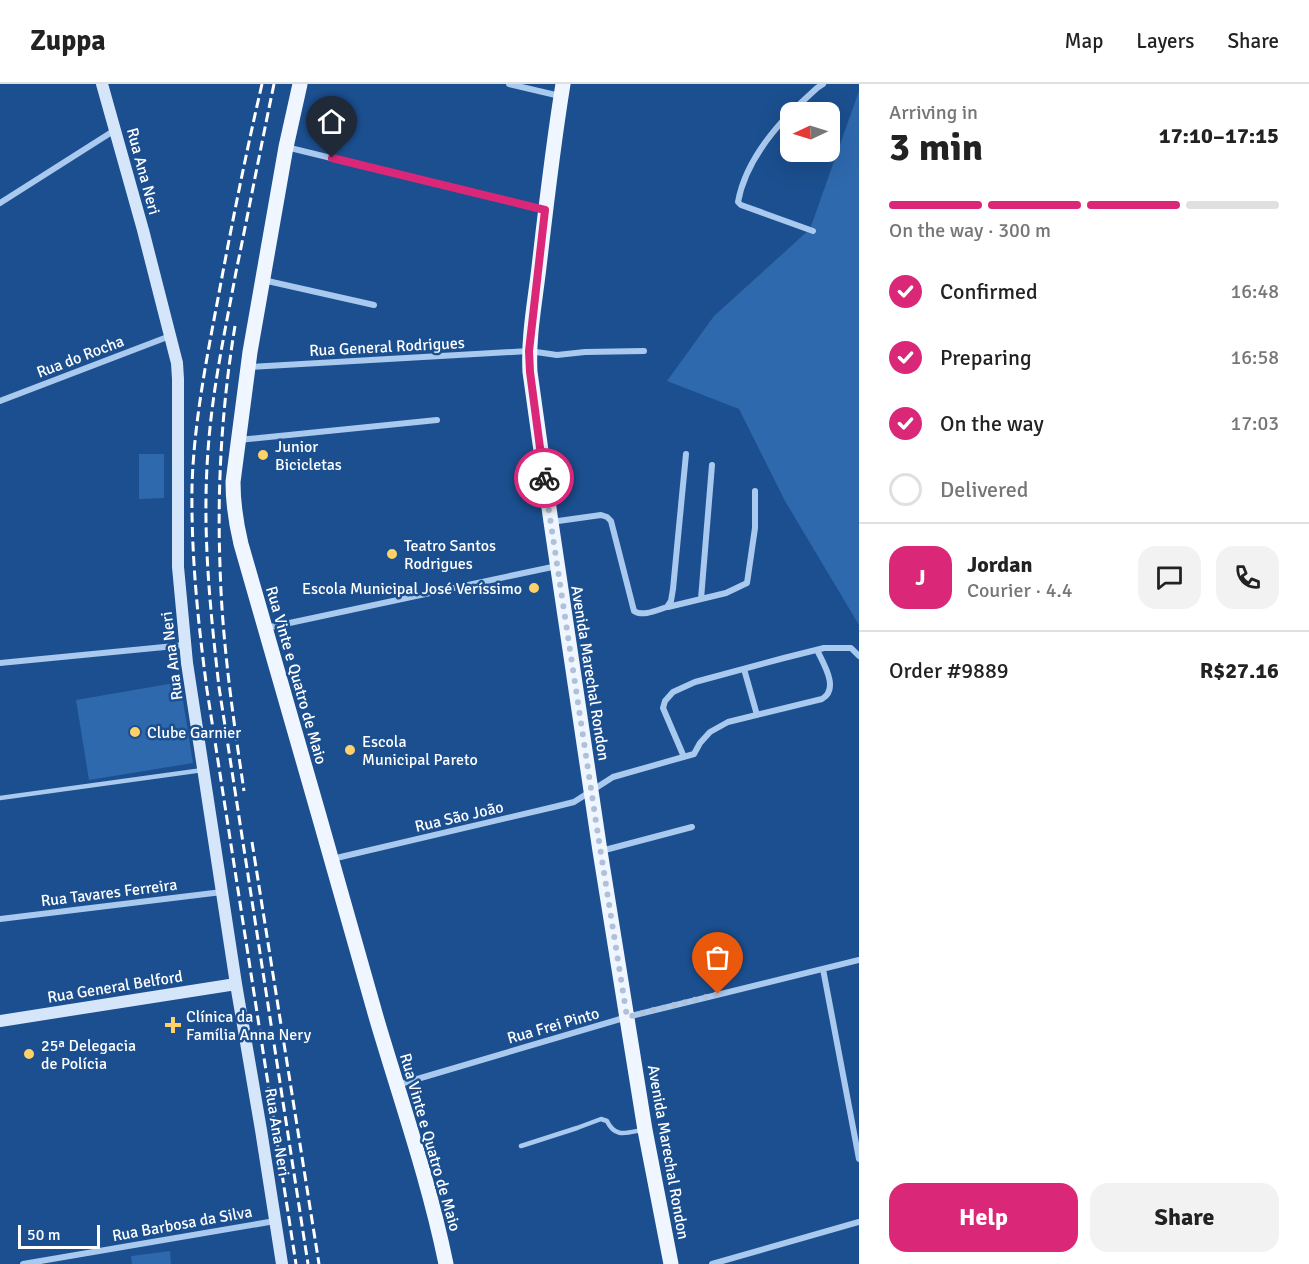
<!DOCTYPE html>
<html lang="en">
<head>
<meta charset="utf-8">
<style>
  body { margin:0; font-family:Signika,sans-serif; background:#f2f2f2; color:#222; height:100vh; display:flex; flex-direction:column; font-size:22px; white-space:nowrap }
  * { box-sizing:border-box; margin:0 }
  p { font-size:20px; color:#767676 }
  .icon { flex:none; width:33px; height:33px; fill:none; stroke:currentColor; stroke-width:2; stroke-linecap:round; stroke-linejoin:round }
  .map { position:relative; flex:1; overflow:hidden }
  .details { display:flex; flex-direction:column; background:#fff; width:450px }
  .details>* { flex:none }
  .needle { width:39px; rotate:266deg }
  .controls { position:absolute; left:780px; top:18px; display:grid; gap:12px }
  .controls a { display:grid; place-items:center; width:60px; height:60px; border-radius:12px; background:#fff; box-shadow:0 6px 24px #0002; font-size:30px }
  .scale { position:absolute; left:18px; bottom:15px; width:82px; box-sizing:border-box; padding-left:6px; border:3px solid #fff; border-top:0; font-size:16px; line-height:21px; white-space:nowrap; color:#fff; -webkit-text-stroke:4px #1b4f8f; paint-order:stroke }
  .pin { position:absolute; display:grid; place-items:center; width:51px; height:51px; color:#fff; margin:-62px -26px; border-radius:50% 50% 50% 0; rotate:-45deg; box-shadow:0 0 6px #0007 }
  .pin .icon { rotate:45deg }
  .courier { position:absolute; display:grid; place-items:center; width:60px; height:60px; margin:-30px; border:4px solid #db2777; border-radius:50%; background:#fff; color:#222; box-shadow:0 2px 8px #0007 }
  .overview em { font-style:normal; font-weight:700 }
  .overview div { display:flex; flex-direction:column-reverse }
  .overview { display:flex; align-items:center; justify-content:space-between; height:102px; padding:0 30px }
  h1 { font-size:39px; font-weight:700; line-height:45px }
  .bar { display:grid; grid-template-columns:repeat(4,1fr); gap:9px 6px; align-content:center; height:72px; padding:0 30px }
  .bar i { height:8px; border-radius:4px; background:#e0e0e0 }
  .bar .active { background:#db2777 }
  .bar p { grid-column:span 4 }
  .line { display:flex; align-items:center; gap:15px; padding:0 30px; border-top:2px solid #e0e0e0 }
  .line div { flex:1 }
  .round { display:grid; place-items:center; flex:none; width:63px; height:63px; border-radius:18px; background:#f2f2f2 }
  ol { padding:0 30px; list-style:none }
  li { display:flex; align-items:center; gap:18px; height:66px }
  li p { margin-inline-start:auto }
  li .icon { padding:6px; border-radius:50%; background:#db2777; color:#fff; stroke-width:4 }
  li:last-child { color:#767676 }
  li i { width:33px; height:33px; border:3px solid #e0e0e0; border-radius:50% }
  .action { display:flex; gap:12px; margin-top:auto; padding:12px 30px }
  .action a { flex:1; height:69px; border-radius:18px; background:#db2777; color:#fff; font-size:24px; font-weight:700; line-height:69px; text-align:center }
  .action a+a { background:#f2f2f2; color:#222 }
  header { display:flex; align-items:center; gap:36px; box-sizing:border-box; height:84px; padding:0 30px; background:#fff; border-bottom:2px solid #e0e0e0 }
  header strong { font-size:28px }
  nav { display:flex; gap:33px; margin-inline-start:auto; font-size:21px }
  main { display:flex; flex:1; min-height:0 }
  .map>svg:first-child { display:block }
  .green { fill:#2e69ad }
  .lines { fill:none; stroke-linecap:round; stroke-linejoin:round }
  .lane { stroke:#a9c9ee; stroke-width:4.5 }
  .street { stroke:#a9c9ee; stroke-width:6 }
  .secondary { stroke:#d6e6fa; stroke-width:12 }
  .primary { stroke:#f0f6ff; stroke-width:15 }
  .rail { stroke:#fff; stroke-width:3; stroke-dasharray:10 4.5; stroke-linecap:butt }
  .done { stroke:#afc1d8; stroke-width:6; stroke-dasharray:0 10.8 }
  .route { stroke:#db2777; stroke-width:8 }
  .poi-dot { fill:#ffd166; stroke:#1b4f8f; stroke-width:2 }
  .labels { text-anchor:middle; stroke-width:5; stroke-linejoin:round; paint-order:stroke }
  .street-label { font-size:16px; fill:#fff; stroke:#1b4f8f }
  .poi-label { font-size:16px; fill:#fff; stroke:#1b4f8f; text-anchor:start }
</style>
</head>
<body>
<header>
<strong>Zuppa</strong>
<nav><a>Map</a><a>Layers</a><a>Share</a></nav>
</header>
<main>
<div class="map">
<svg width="859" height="1180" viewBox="0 0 859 1180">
  <rect width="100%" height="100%" fill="#1b4f8f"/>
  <path class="green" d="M859 7V541L785 417 739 325 667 297 714 232 810 145Z
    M139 370H164V414L139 415Z
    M180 598 193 679 89 696 76 616Z
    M170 1167 171 1180H132L131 1172Z"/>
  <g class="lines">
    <path class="lane" d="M0 714 203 686
      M521 1062 577 1044 601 1035 607 1037C615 1054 626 1049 642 1046"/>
    <path class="street" d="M509 0 560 12
      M791 28 817 4 823 0
      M790 29C767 53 744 84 738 118L741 121 813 147
      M286 63 545 126
      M0 119 115 46
      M263 196 374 221
      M248 283 529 267 557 271 585 268 644 267
      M0 317 170 252
      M238 356 437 336
      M551 438 601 431 607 433 611 437 634 527C643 533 657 526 667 523L671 517 673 505 686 370
      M701 515 712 381
      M668 523 726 509 747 499 755 444V407
      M266 544 557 482
      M0 579 185 561
      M744 585 757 631
      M684 673 663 624 665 617 673 608 695 598 784 574 824 564H851L859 572
      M601 767 692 743
      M332 775 558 722 574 718 613 693 694 670 700 659 710 648 728 638 822 615C840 605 823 579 817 566
      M0 835 222 808
      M823 885 859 1075
      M397 1001 627 933 859 876
      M23 1180 275 1137
      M712 1180 859 1138"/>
    <path class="secondary" d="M102 0 143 146 177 279 178 295V483L187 579 236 900 261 1046 282 1180
      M0 937 236 900"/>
    <path class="primary" d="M300 0 286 63 250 268 233 398C233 419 236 439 241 460 287 619 332 777 377 936 401 1017 429 1097 446 1180
      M563 0C553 61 546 122 539 183 535 218 528 253 530 288L551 438 600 767 645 1046 671 1180"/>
    <path class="rail" d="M262 0C246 69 232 139 219 209 207 273 194 337 192 402 191 471 198 538 207 606L296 1180
      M274 0C261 62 249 125 236 188 225 247 212 307 208 367 202 447 210 524 219 603L308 1180
      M235 242C222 321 217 401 220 482 222 557 233 633 244 707
      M252 758 319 1180"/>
  </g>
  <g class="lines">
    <path class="done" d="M544 394 596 738 627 933 718 910"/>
    <path class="route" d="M332 74 545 126 529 267 530 288 544 394"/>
  </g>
  <g class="poi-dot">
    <circle cx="263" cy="371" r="6"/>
    <circle cx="392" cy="470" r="6"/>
    <circle cx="534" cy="504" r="6"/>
    <circle cx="135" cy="648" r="6"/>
    <circle cx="350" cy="666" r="6"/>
    <path d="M170 932h6v6h6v6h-6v6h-6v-6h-6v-6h6z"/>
    <circle cx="29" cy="970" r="6"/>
  </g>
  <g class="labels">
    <g class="street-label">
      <text transform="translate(144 87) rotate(75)" y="6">Rua Ana Neri</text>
      <text transform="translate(387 262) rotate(-3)" y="6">Rua General Rodrigues</text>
      <text transform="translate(80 272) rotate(-21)" y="6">Rua do Rocha</text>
      <text transform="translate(171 572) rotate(-97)" y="6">Rua Ana Neri</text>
      <text transform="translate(591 589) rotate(81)" y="6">Avenida Marechal Rondon</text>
      <text transform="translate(297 591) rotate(74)" y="6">Rua Vinte e Quatro de Maio</text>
      <text transform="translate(459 732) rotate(-13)" y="6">Rua São João</text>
      <text transform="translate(109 808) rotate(-7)" y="6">Rua Tavares Ferreira</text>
      <text transform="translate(115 902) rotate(-9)" y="6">Rua General Belford</text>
      <text transform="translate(553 941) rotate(-16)" y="6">Rua Frei Pinto</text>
      <text transform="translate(278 1048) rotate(81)" y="6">Rua Ana Neri</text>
      <text transform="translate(431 1058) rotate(74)" y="6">Rua Vinte e Quatro de Maio</text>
      <text transform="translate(669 1068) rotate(80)" y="6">Avenida Marechal Rondon</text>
      <text transform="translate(182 1139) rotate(-10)" y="6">Rua Barbosa da Silva</text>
    </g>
    <g class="poi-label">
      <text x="275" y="368">Junior<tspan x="275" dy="18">Bicicletas</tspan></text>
      <text x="404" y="467">Teatro Santos<tspan x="404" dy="18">Rodrigues</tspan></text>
      <text x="522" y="510" text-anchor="end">Escola Municipal José Veríssimo</text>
      <text x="147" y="654">Clube Garnier</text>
      <text x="362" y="663">Escola<tspan x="362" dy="18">Municipal Pareto</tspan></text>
      <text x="186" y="938">Clínica da<tspan x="186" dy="18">Família Anna Nery</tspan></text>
      <text x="41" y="967">25ª Delegacia<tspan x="41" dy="18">de Polícia</tspan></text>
    </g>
  </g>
</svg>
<div class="controls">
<a><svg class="needle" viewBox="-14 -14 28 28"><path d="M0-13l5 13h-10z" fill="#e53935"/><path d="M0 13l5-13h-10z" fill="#767676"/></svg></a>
</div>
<div class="scale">50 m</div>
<div class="pin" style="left:718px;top:910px;background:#ea580c"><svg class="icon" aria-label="bag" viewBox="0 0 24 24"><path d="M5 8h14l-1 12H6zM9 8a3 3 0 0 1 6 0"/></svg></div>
<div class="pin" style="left:332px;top:74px;background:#1f2937"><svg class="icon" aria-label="home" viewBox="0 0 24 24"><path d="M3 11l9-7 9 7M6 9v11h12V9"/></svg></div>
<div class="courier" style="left:544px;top:394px"><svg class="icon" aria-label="bike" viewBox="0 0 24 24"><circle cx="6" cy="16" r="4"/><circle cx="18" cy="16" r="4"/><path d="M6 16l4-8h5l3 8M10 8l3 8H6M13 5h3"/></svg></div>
</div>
<section class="details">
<div class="overview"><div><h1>3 min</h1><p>Arriving in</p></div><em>17:10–17:15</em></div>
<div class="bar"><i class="active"></i><i class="active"></i><i class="active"></i><i></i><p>On the way · 300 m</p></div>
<ol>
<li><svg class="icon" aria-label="check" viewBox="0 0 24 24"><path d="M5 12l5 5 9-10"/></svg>Confirmed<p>16:48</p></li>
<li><svg class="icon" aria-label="check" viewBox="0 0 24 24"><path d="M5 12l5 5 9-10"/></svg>Preparing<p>16:58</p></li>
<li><svg class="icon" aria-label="check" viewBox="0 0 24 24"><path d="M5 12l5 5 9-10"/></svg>On the way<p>17:03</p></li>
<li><i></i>Delivered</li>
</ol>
<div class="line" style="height:108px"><b class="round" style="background:#db2777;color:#fff">J</b><div><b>Jordan</b><p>Courier · 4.4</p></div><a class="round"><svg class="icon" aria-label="chat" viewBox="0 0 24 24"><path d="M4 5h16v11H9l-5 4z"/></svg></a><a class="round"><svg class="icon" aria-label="phone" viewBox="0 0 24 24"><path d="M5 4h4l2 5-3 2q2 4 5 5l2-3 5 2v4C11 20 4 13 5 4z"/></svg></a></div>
<div class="line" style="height:78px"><div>Order #9889</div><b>R$27.16</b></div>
<div class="action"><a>Help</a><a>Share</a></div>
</section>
</main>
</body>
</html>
